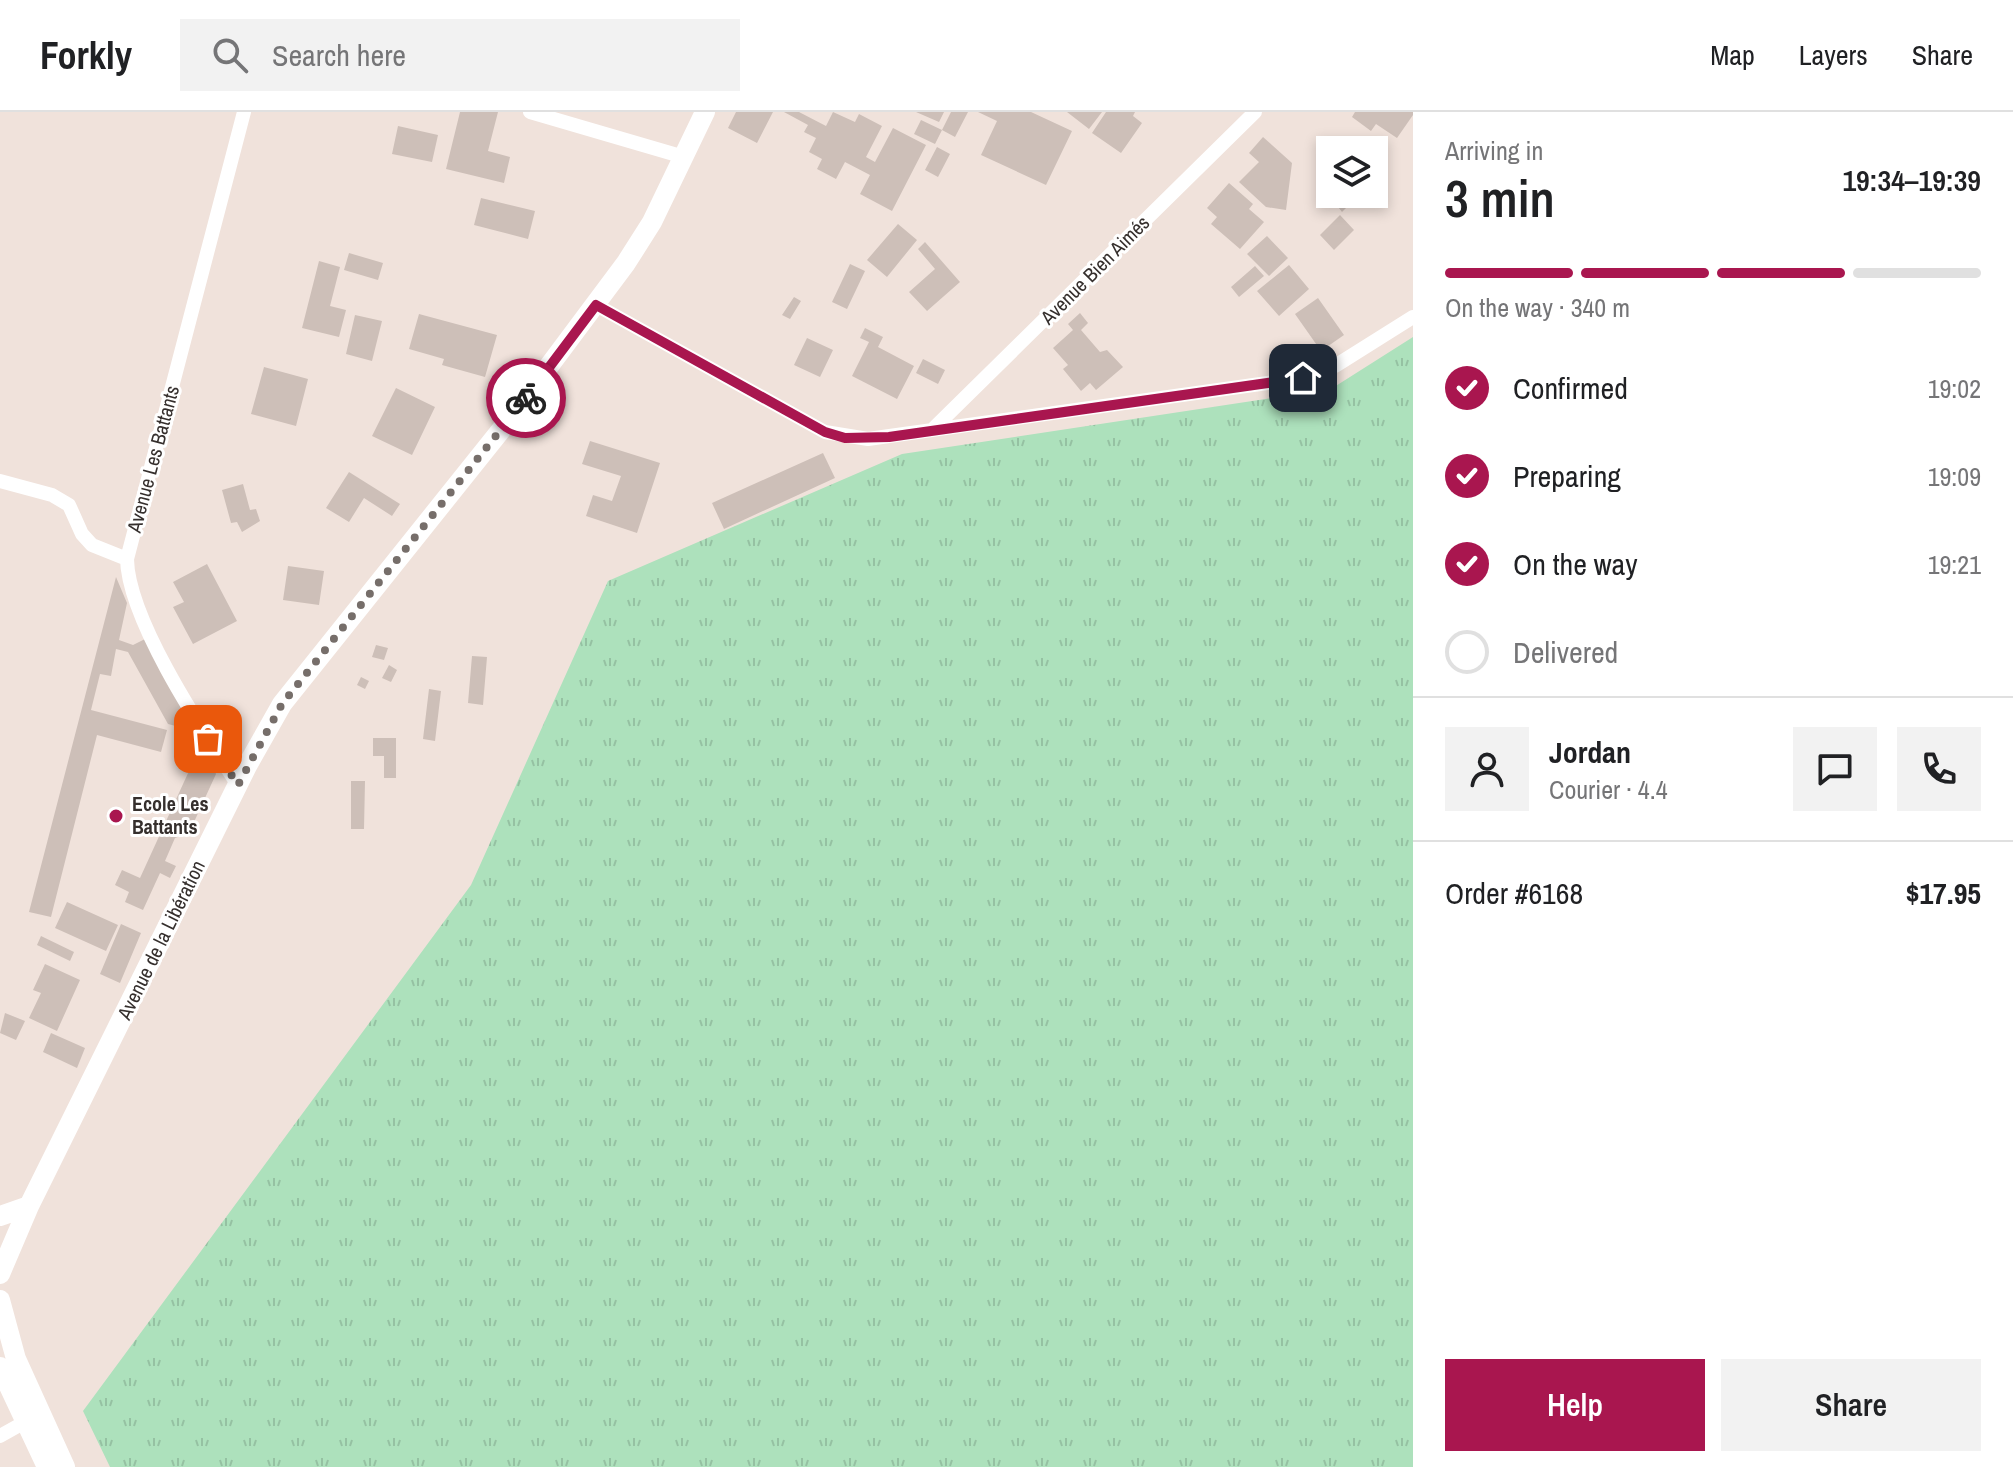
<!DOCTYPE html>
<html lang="en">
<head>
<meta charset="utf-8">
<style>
  body { margin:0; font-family:"Archivo Narrow",sans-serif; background:#f2f2f2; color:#202124; height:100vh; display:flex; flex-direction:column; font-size:30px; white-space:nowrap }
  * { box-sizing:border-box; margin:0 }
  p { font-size:26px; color:#757577 }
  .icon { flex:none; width:44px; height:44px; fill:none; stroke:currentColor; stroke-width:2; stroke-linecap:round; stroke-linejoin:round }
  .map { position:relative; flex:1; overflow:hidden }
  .panel { display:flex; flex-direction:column; background:#fff; width:600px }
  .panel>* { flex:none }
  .controls { position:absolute; left:1316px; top:24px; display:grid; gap:16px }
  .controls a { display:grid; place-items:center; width:72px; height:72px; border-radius:0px; background:#fff; box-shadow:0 4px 12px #0003; font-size:40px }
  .pin { position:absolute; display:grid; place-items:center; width:68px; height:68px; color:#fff; margin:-34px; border-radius:16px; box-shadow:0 4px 12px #0006 }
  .courier { position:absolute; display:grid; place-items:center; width:80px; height:80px; margin:-40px; border:6px solid #a9164f; border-radius:50%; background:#fff; color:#222; box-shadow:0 2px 10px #0007 }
  .headline em { font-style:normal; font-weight:600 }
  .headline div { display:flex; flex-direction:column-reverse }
  .headline { display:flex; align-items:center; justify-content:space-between; height:136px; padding:0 32px }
  h1 { font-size:52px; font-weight:600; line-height:60px }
  .bar { display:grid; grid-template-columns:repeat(4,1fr); gap:12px 8px; align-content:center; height:96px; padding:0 32px }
  .bar i { height:10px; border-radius:6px; background:#e0e0e0 }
  .bar .selected { background:#a9164f }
  .bar p { grid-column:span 4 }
  .line { display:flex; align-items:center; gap:20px; padding:0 32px; border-top:2px solid #e0e0e0 }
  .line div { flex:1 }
  .round { display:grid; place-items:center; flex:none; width:84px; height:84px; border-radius:0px; background:#f2f2f2 }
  ol { padding:0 32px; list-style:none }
  li { display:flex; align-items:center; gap:24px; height:88px }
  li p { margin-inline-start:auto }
  li .icon { padding:8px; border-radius:50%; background:#a9164f; color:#fff; stroke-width:4 }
  li:last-child { color:#757577 }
  li i { width:44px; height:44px; border:4px solid #e0e0e0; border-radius:50% }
  .cta { display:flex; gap:16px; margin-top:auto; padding:16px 32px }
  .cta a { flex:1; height:92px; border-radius:0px; background:#a9164f; color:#fff; font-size:32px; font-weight:600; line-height:92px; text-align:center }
  .cta a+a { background:#f2f2f2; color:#202124 }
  header { display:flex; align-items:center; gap:48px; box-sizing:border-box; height:112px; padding:0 40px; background:#fff; border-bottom:2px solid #e0e0e0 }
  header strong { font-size:38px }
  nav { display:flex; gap:44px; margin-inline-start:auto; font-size:28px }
  .search { width:560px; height:72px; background:#f2f2f2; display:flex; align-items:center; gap:20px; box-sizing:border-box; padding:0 28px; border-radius:0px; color:#757577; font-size:30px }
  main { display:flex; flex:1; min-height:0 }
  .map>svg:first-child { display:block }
  .grass { fill:url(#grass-tufts) }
  .building { fill:#cdbfb8 }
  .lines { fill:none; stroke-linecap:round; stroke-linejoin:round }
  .street { stroke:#fff; stroke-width:14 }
  .secondary { stroke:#fff; stroke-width:20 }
  .done { stroke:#766e6a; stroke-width:8; stroke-dasharray:0 14.4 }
  .route { stroke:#a9164f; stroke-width:10 }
  .poi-dot { fill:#a9164f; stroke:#fff; stroke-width:3 }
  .labels { text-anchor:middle; stroke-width:6; stroke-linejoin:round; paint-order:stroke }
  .street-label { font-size:20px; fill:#352f2d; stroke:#fff }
  .poi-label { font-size:20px; font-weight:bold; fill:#352f2d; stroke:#fff; text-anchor:start }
</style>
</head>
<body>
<header>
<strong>Forkly</strong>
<div class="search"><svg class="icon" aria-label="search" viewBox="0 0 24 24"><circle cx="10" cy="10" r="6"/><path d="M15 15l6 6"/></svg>Search here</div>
<nav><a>Map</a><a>Layers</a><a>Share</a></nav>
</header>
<main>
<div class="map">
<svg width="1413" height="1355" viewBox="0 0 1413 1355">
  <defs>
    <pattern id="grass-tufts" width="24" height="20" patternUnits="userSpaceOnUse" patternTransform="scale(2)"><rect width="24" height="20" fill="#ade1bc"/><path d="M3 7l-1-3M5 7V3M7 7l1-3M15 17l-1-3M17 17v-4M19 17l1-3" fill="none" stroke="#95c1a2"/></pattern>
  </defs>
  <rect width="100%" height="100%" fill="#f0e2db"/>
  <path class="grass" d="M1413 225V1355H110L83 1299 471 773 608 469 902 342 1331 277Z"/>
  <path class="building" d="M460 0H498L488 39 510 45 504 71 446 57Z
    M736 0H773L757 31 728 16Z
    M784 0H799L826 14 833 0 855 10 859 2 882 14 866 45 875 50 893 16 926 33 892 99 860 82 870 63 845 50 836 67 817 57 822 47 809 40 816 26 804 20 808 13Z
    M916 0H944L939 10Z
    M951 0H968L955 25 942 18Z
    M978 0H1031L1072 19 1046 73 981 43 997 9Z
    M1067 0H1102L1089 17Z
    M1106 0H1135L1133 4 1142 11 1121 41 1092 21Z
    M1355 0H1413V3L1397 26 1376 12 1371 19 1352 5Z
    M921 8 942 18 935 32 914 22Z
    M398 14 438 23 432 50 392 42Z
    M1263 25 1292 51 1286 98 1266 95 1239 70 1259 50 1249 41Z
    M937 35 950 42 938 65 925 58Z
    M1229 71 1253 92 1249 97 1264 110 1240 137 1211 112 1217 105 1207 96Z
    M1328 82H1360L1342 100Z
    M481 86 535 99 528 127 474 113Z
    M1340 103 1354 118 1334 138 1320 123Z
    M898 112 917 128 887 165 867 148Z
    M1267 124 1288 146 1269 164 1247 142Z
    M925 130 960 170 927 199 909 180 935 157 918 137Z
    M349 141 383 151 378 168 344 158Z
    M319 149 340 155 330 194 346 198 339 225 302 216Z
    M850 152 865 159 847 197 832 190Z
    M1289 153 1309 177 1279 204 1257 179Z
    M1255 154 1264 164 1239 185 1231 175Z
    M794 185 801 189 790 207 782 203Z
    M1318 186 1344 223 1321 239 1295 202Z
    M1080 201 1088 211 1081 218 1100 240 1107 238 1123 255 1096 278 1090 271 1081 279 1063 257 1068 253 1053 236 1073 218 1068 212Z
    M419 202 497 223 485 265 442 253 444 247 409 237Z
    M355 203 382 209 372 249 346 242Z
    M865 216 883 225 878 235 914 254 897 287 852 264 869 230 860 226Z
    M807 226 833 238 820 265 794 253Z
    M923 247 945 258 938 272 916 261Z
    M264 255 308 267 296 314 251 302Z
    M396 276 435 295 412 343 372 324Z
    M590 329 660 351 637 421 586 404 593 383 612 389 621 364 582 352Z
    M823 341 835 366 724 417 712 391Z
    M349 360 400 392 392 404 364 386 349 410 326 396Z
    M243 372 250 398 256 397 260 409 242 420 237 410 231 411 222 378Z
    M207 452 237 509 193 532 173 495 184 490 173 470Z
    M288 454 324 459 319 493 283 488Z
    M116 465 127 491 119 528 133 533 147 526 195 619 168 612 128 540 116 537 111 564 100 562 91 598 167 618 161 640 97 623 51 805 29 800Z
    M376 533 388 536 384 548 372 545Z
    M472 544 487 545 483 593 468 591Z
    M389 553 397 558 391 570 382 566Z
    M361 565 369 569 365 577 357 573Z
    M429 577 441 579 435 629 423 627Z
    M373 626H396V666H384V644H373Z
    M213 654 216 662 189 721 175 726 165 749 176 754 170 766 160 761 143 798 125 790 129 780 115 773 122 758 140 766 189 659Z
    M351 669H365L364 717H351Z
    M67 790 118 813 106 839 55 816Z
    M121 812 141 821 120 871 100 862Z
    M41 824 74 840 70 849 37 833Z
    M45 852 80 868 57 919 29 906 41 881 33 878Z
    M5 901 25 909 16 928 0 921Z
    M51 921 85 936 77 956 43 940Z"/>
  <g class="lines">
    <path class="street" d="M530 0 684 45
      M596 193 825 320 868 327 1303 266 1335 254 1413 205
      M934 316 1255 0
      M0 369 52 383 69 393 82 422 92 433 127 447
      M238 673C204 621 128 508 127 447L244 0
      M0 1324 25 1310"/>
    <path class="secondary" d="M0 1104 29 1094
      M0 1162 29 1094 247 654 282 592 505 313 626 151 652 110 705 0
      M0 1188 16 1247 65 1355
      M0 1255 47 1355"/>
  </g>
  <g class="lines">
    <path class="done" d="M208 627 238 673 282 592 526 286"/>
    <path class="route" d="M526 286 596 193 825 320 845 326 889 325 1303 266"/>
  </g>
  <circle class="poi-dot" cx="116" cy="704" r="8"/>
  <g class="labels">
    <g class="street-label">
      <text transform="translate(1095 158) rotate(-45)" y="7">Avenue Bien Aimés</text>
      <text transform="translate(153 347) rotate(-75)" y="7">Avenue Les Battants</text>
      <text transform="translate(161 828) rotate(-64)" y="7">Avenue de la Libération</text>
    </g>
    <g class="poi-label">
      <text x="132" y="699">Ecole Les<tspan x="132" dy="23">Battants</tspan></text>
    </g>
  </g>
</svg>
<div class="controls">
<a><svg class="icon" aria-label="layers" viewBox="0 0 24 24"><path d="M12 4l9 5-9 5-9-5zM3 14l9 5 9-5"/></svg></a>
</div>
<div class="pin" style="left:208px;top:627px;background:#ea580c"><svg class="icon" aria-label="bag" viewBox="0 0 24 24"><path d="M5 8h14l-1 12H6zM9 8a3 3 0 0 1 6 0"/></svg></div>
<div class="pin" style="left:1303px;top:266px;background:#1f2937"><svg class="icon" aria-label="home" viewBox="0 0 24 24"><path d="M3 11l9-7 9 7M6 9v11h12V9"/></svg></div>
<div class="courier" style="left:526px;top:286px"><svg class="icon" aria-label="bike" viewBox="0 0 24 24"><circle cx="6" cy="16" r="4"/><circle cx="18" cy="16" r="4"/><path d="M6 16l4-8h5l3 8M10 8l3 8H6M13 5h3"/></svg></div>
</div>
<section class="panel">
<div class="headline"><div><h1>3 min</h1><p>Arriving in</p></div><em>19:34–19:39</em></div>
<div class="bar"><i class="selected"></i><i class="selected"></i><i class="selected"></i><i></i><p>On the way · 340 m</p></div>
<ol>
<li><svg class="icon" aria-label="check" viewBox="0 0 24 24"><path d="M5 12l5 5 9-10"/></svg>Confirmed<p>19:02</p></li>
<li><svg class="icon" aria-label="check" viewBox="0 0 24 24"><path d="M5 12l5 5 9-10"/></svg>Preparing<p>19:09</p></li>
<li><svg class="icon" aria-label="check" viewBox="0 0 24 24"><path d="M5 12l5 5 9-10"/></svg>On the way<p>19:21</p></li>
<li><i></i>Delivered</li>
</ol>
<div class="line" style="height:144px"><a class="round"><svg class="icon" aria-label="person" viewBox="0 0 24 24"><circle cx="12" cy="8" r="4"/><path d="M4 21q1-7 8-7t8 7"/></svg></a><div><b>Jordan</b><p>Courier · 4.4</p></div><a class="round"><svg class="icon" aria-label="chat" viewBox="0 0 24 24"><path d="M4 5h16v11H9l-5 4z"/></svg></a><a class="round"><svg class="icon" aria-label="phone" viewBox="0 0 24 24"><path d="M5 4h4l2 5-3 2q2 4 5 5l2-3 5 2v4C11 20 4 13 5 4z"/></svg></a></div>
<div class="line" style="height:104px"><div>Order #6168</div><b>$17.95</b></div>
<div class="cta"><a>Help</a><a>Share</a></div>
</section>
</main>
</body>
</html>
